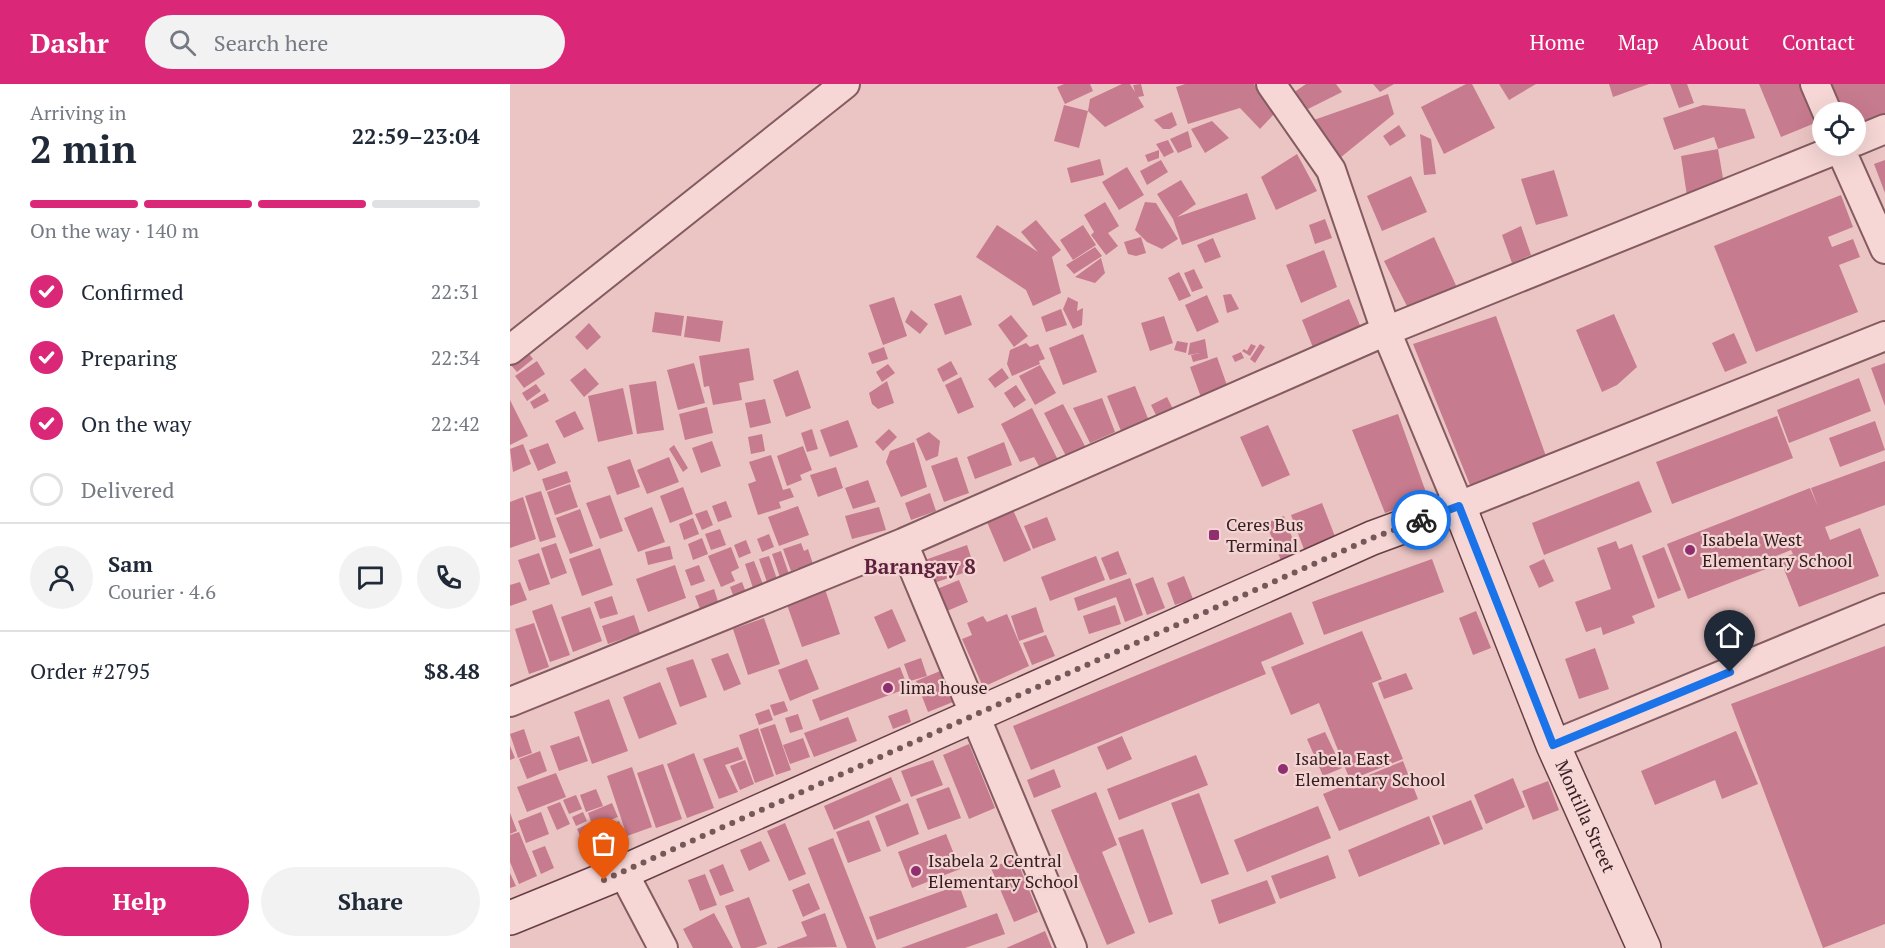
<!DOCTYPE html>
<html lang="en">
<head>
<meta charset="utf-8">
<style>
  body { margin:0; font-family:"PT Serif",serif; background:#f2f2f3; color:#1f2937; height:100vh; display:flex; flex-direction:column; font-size:22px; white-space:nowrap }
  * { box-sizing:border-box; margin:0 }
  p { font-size:20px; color:#747a83 }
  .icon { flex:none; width:33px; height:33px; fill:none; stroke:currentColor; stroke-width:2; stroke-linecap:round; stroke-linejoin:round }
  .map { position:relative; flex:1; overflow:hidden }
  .panel { display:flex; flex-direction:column; background:#fff; width:510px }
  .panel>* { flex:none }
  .tools { position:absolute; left:1302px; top:18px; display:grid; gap:12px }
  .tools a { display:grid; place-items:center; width:54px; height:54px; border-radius:50%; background:#fff; box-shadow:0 6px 24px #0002; font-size:30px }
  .pin { position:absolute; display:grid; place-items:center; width:51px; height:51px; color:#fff; margin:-62px -26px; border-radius:50% 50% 50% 0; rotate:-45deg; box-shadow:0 0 6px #0007 }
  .pin .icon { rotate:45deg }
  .courier { position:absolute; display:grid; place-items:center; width:60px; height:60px; margin:-30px; border:4px solid #1a73e8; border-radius:50%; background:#fff; color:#222; box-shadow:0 2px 8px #0007 }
  .head em { font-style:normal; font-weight:700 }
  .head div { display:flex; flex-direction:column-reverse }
  .head { display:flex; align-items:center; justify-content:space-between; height:102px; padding:0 30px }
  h1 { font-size:39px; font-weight:700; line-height:45px }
  .bar { display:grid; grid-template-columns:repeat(4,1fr); gap:9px 6px; align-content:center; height:72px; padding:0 30px }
  .bar i { height:8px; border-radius:4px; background:#e0e1e3 }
  .bar .on { background:#db2777 }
  .bar p { grid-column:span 4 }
  .line { display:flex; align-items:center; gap:15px; padding:0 30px; border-top:2px solid #e0e1e3 }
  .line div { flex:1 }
  .round { display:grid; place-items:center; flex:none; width:63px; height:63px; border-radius:32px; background:#f2f2f3 }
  ol { padding:0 30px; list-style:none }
  li { display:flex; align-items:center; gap:18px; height:66px }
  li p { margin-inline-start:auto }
  li .icon { padding:6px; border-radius:50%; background:#db2777; color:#fff; stroke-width:4 }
  li:last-child { color:#747a83 }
  li i { width:33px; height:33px; border:3px solid #e0e1e3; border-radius:50% }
  .action { display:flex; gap:12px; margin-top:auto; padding:12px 30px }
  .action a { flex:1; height:69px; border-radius:36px; background:#db2777; color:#fff; font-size:24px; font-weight:700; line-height:69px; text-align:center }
  .action a+a { background:#f2f2f3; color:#1f2937 }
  header { display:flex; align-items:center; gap:36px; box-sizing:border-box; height:84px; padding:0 30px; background:#db2777; color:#fff }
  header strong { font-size:28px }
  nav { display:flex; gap:33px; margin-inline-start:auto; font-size:21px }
  .search { width:420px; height:54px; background:#f2f2f3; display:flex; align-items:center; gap:15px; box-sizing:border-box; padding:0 21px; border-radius:33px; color:#747a83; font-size:22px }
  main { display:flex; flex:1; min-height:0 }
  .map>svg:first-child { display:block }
  .building { fill:#c77b8e }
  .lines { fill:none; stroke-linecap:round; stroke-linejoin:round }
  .street-casing { stroke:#845b61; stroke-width:32 }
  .secondary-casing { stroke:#663e45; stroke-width:36 }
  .street { stroke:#f6d7d6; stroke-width:28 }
  .secondary { stroke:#f6d7d6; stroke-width:33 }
  .done { stroke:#75585a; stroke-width:6; stroke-dasharray:0 10.8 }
  .route { stroke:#1a73e8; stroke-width:8 }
  .poi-dot { fill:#8f2f70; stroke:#f3d4d2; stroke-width:2 }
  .labels { text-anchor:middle; stroke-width:4.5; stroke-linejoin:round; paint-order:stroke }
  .poi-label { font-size:18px; fill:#351e22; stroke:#f3d4d2; text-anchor:start }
  .street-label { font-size:18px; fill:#351e22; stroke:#f3d4d2 }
  .quarter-label { font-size:21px; font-weight:bold; fill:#5e213d; stroke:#f3d4d2 }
</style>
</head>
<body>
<header>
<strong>Dashr</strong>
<div class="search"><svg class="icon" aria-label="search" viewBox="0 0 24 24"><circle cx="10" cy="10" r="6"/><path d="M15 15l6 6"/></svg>Search here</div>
<nav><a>Home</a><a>Map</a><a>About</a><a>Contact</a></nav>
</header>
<main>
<section class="panel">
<div class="head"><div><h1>2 min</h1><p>Arriving in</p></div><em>22:59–23:04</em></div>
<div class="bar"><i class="on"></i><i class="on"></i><i class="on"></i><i></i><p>On the way · 140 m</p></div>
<ol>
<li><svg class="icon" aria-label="check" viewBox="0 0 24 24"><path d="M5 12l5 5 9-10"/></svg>Confirmed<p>22:31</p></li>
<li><svg class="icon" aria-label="check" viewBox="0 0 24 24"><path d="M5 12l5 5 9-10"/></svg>Preparing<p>22:34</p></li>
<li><svg class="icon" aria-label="check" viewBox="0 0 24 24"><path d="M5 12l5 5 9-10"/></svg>On the way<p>22:42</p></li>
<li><i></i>Delivered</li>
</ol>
<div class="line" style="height:108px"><a class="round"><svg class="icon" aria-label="person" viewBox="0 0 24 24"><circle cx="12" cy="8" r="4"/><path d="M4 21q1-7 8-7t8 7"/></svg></a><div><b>Sam</b><p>Courier · 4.6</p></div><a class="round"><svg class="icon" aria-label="chat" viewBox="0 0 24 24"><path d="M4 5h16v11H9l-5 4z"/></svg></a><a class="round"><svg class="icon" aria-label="phone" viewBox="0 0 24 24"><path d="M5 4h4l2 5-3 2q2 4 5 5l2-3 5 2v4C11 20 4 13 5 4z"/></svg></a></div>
<div class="line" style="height:78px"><div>Order #2795</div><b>$8.48</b></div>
<div class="action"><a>Help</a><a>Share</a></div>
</section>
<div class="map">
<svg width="1375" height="864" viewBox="0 0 1375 864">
  <rect width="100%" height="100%" fill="#ebc5c3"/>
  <path class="building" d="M554 0H580L583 7 555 20 547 3Z
    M612 0H620L625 8 623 1 631 0 634 12 628 13 634 23 595 43 578 27 569 64 544 57 554 21 578 27 580 15Z
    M675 0H744L764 30 750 45 730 24 678 40 666 3Z
    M796 0H826L832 8 798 25 783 9Z
    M863 0H884L870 8Z
    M956 0H962L985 44 934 70 911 23Z
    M989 0H1026L999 16Z
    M1099 0H1139L1103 13Z
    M1160 0H1177L1184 19 1169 24Z
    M1249 0H1295L1310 37 1271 53Z
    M1322 0H1375V40L1346 51V28H1332Z
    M878 10 884 30 825 78 801 37Z
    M1193 21 1235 25 1245 54 1208 65 1204 53 1164 66 1153 34Z
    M662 28 667 41 660 45H653L644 36Z
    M702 37 719 54 695 69 681 45Z
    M889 41 896 52 880 62 873 52Z
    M678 47 682 63 668 69 660 55Z
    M910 50 921 55 926 90 914 91Z
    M658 56 664 68 654 73 646 60Z
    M1208 65 1215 106 1177 112 1171 72Z
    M649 66V74L638 78 635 71Z
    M787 70 807 107 766 126 751 93Z
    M590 75 594 91 561 99 557 84Z
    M651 76 658 88 637 101 630 87Z
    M1375 76V109L1364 80Z
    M617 83 634 111 609 126 592 98Z
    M1044 86 1058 132 1026 141 1011 95Z
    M901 92 917 128 872 147 857 112Z
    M671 96 686 120 667 133 737 109 746 135 672 161 663 135 647 110Z
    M1331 111 1343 143 1318 153 1322 163 1343 155 1350 173 1329 181 1348 228 1246 268 1204 162Z
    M595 118 609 142 598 149 608 162 596 171 581 151 584 148 574 131Z
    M635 118 646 119 668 155 652 165 637 158 625 146Z
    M815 135 822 154 805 160 799 141Z
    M526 136 551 166 542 173 551 209 523 222 516 206 466 173 487 141 528 168 511 148Z
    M573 141 586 161 563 176 550 156Z
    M1011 142 1021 171 1002 179 992 151Z
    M631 153 636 169 626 172 618 170 614 158Z
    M924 153 949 208 901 230 874 177Z
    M703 154 711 173 695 179 687 161Z
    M585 163 592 172 564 190 556 181Z
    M814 166 827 203 791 219 776 181Z
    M591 174 595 189 585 199 565 193Z
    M684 185 693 204 682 208 674 189Z
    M669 188 681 212 669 217 658 194Z
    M721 210 729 225 717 229 713 211Z
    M451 211 462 241 435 251 424 220Z
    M697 211 709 238 687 248 675 221Z
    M384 213 397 252 373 261 359 221Z
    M558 213 568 218 567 227 573 224 572 241 563 245 553 225Z
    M839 215 852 246 804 266 792 236Z
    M551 225 557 241 536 248 531 233Z
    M401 226 418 240 410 250 395 238Z
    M145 228 174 232 171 252 142 248Z
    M1104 230 1127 283 1107 301 1092 308 1066 246Z
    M501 231 518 252 504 263 488 241Z
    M177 232 213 237 210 258 174 253Z
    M654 232 663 259 640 267 631 239Z
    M986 232 1037 375 960 401 903 260Z
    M79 239 91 253 77 266 65 253Z
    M1224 249 1237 279 1215 288 1202 259Z
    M573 250 587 288 553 301 539 264Z
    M695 255 698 274 683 278 681 271 690 269 678 271 680 259Z
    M667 257 678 259 676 269 664 266Z
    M516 259 520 263 528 260 535 275 529 277 530 280 502 292 497 280 500 266Z
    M741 260 746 262 740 272 732 267 734 265 737 267Z
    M750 260 755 263 745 279 740 275Z
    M14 263 23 275 7 288 0 280Z
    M374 263 378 275 362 280 358 269Z
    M239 264 244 296 229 299 232 316 203 321 199 302 194 303 189 272Z
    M731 268 734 274 725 278 722 272Z
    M707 273 719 307 692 316 680 283Z
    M27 277 35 290 14 304 5 292Z
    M441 277 448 290 433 298 427 285Z
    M184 279 195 319 168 326 157 286Z
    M1375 279V322L1361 284Z
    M378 280 385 289 372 298 366 288Z
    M530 281 546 309 525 321 509 292Z
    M75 284 89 300 74 313 60 296Z
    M492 284 499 294 485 304 478 295Z
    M288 286 301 324 276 333 263 296Z
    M451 293 464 323 448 330 435 301Z
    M1349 294 1361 327 1279 359 1267 326Z
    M146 297 154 346 127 350 119 301Z
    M377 297 384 319 368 325 362 320 359 309Z
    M26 300 31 307 17 317 12 309Z
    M506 301 516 316 504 324 494 309Z
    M625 302 639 337 611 347 597 312Z
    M113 304 123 350 88 358 78 312Z
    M35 309 39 317 24 325 20 318Z
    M657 313 664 327 648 335 641 321Z
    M592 314 605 348 580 359 563 324Z
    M255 315 261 339 240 344 235 319Z
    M0 316 18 352 0 361Z
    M553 320 576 364 557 374 534 329Z
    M197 323 203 349 175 356 169 330Z
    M522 324 549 378 531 386 524 373 510 378 491 340Z
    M65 327 74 345 54 354 45 337Z
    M888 330 918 414 875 429 842 346Z
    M1267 332 1283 374 1162 420 1146 378Z
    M338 336 348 363 320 373 310 346Z
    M1365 337 1375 366 1330 383 1319 354Z
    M758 341 780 391 752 403 730 353Z
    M302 345 308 365 297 368 291 349Z
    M379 345 387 353 373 367 365 358Z
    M419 348 430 357 428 372 416 377 406 355Z
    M252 350 255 367 241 370 238 353Z
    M202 357 211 382 191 389 182 364Z
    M404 358 417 403 391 413 376 378 380 367Z
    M494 358 502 381 465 395 457 373Z
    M38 359 46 379 28 387 19 366Z
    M13 360 21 380 3 388 0 365Z
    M164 361 178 384 173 388 159 365Z
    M293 362 302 386 290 391 292 396 277 402 267 372Z
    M261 371 273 406 280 404 284 413 269 418 271 424 248 431 238 400 246 397 239 378Z
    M159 373 169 398 137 410 127 386Z
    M447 373 459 409 434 418 421 382Z
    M120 375 130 403 107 411 97 383Z
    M1375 377V421L1315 443 1320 456 1350 444 1369 492 1289 523 1270 475 1283 470 1281 466 1266 472 1269 480 1178 515 1157 460 1300 404 1308 423 1301 404Z
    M326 383 333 404 308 413 300 391Z
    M57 387 61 398 36 407 32 395Z
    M358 396 366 418 343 425 335 404Z
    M1129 397 1142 428 1034 471 1022 439Z
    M60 400 68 423 45 431 37 408Z
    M173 403 183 430 160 439 150 412Z
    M31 407 46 453 30 458 15 412Z
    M420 409 426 427 401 436 395 419Z
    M100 411 113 447 90 455 76 419Z
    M13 413 26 455 0 464V418Z
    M216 417 222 433 208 438 202 422Z
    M812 419 826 455 795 468 781 431Z
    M288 422 299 451 269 462 258 433Z
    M142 423 155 458 128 468 114 434Z
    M369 423 376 446 342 455 335 432Z
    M70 425 83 462 60 470 46 434Z
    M197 426 203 441 192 446 185 430Z
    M503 426 521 466 494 478 477 438Z
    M774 432 789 472 772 479 756 439Z
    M537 433 546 456 523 465 514 442Z
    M183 434 189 450 174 456 169 440Z
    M210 445 216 461 201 466 195 450Z
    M259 450 264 463 252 468 247 455Z
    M192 454 198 470 183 476 178 460Z
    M236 456 241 469 229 474 224 461Z
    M1106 457 1109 465 1122 460 1145 523 1122 532 1125 539 1093 551 1091 543 1076 548 1065 518 1101 505 1087 464Z
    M46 459 57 489 41 495 31 464Z
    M291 459 294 467 298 465 304 483 290 489 288 484 281 487 273 465Z
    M457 461 465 485 424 499 415 476Z
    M160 462 163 475 138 481 135 468Z
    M221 463 229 484 221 488 225 497 211 503 198 472Z
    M1154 463 1171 506 1148 515 1132 472Z
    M90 464 103 501 72 512 59 475Z
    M271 467 280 493 271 496 262 470Z
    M608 467 617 490 600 496 591 474Z
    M29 469 40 500 19 507 8 476Z
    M259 472 268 498 258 501 249 475Z
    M586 472 595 496 540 517 531 493Z
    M922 475 934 508 814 551 802 518Z
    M1034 475 1044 497 1029 504 1019 482Z
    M244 477 254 503 244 507 235 480Z
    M165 481 176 514 138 528 126 495Z
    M189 481 195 497 181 502 175 486Z
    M674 492 683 515 665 521 657 499Z
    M643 493 655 524 637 531 625 500Z
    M620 494 633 531 615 538 606 513 568 527 564 514Z
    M449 496 458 518 437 527 427 505Z
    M10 498 17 516 0 522V501Z
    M232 498 237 511 225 516 220 503Z
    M204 505 210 524 192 530 185 512Z
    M315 505 330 550 292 563 276 518Z
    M102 512 108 530 90 535 84 518Z
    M42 520 60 571 40 578 22 527Z
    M605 521 611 540 579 550 573 532Z
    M80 523 92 557 63 568 51 533Z
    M526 523 534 548 509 557 501 532Z
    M382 525 396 557 378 565 364 533Z
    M966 527 981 564 963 571 949 534Z
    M781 528 794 560 751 578 756 590 521 686 503 642Z
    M497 530 519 582 473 603 452 555 462 551 457 539 473 532 477 538Z
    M124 531 130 549 98 560 92 542Z
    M254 534 270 580 238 591 223 545Z
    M24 539 39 583 19 590 5 545Z
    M852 547 872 595 862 599 893 675 840 696 809 619 781 631 761 583Z
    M536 551 545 572 522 581 513 559Z
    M1375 562V840L1313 864 1221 620Z
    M1085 564 1099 605 1069 615 1055 575Z
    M218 569 231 600 214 607 201 575Z
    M411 574 417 592 400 597 394 580Z
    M183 575 197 613 170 623 156 584Z
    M297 575 309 605 280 617 268 586Z
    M390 583 398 604 310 637 302 616Z
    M435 585 448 616 418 628 406 597Z
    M896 589 903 605 874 615 868 599Z
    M150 598 167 640 129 655 113 613Z
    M99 615 118 667 82 680 64 628Z
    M274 617 278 627 264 632 260 621Z
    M259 625 263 636 249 641 245 630Z
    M397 625 401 638 383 645 378 632Z
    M288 630 293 645 280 649 275 634Z
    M338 633 347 657 304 673 294 649Z
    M265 640 281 686 266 691 250 645Z
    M248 644 264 692 245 699 229 651Z
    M14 645 22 669 8 674 0 650Z
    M1226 647 1248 700 1212 715 1205 696 1145 721 1131 687Z
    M815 648 832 684 813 692 797 655Z
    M69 652 78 677 49 687 40 662Z
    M612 652 622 675 597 686 587 663Z
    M293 654 300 673 280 680 273 661Z
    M459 660 485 724 459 735 433 671Z
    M0 662 5 674 0 676Z
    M228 663 233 675 215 681 228 708 209 715 193 675Z
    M30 667 37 687 17 695 9 675Z
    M184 669 204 724 177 734 157 680Z
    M686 671 698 701 609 736 597 705Z
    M235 676 244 700 230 706 220 682Z
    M423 676 433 701 401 713 391 687Z
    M893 677 908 715 829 747 813 710Z
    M153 680 172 735 146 744 127 689Z
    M122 683 142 743 117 752 97 692Z
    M544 685 551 703 524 714 517 696Z
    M46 689 56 713 17 728 7 703Z
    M381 693 391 717 324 746 314 722Z
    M1003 694 1015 723 976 740 964 711Z
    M1038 697 1049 726 1023 736 1012 707Z
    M439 703 451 734 418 746 406 715Z
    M86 705 93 722 76 728 70 711Z
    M586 708 607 761 592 768 625 849 597 861 541 726Z
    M689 709 719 790 691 800 661 719Z
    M66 711 72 725 59 730 53 716Z
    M961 716 973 745 934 761 922 732Z
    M50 718 60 740 47 746 37 723Z
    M102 719 108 733 83 743 78 729Z
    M398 719 409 750 377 763 365 732Z
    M808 722 821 754 737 788 724 756Z
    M31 728 39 750 16 759 8 737Z
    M73 728 77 737 66 742 62 733Z
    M0 729 7 747 0 750Z
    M919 732 930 760 849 793 838 766Z
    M359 736 371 767 338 779 326 748Z
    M109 737 114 750 91 759 86 746Z
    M80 739 89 762 77 767 67 745Z
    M275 739 296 790 279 797 257 747Z
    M633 745 663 830 639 839 608 754Z
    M9 748 27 792 9 800 0 778V751Z
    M436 750 450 785 402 804 388 768Z
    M323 754 366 864H337L298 764Z
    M251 757 260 777 239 787 230 766Z
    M35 762 44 784 31 790 22 767Z
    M818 771 826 794 770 815 761 792Z
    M506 774 528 828 504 838 481 784Z
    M213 780 224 807 210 812 199 786Z
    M0 789 6 802 0 804Z
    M195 790 207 821 190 827 178 796Z
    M757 796 766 819 709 840 701 816Z
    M299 799 310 825 293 833 282 806Z
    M449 801 457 823 367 856 359 833Z
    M239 813 257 860 245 864H231L215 822Z
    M204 829 223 864H183L173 845Z
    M315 829 327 863 266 864 297 852 291 838Z
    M487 829 495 850 455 864H391Z
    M535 847 542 864H496Z"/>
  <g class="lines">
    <g class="street-casing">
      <path id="street" d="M761 0 821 86 876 247 949 422 1375 252
        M1305 0 1317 28
        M1346 57 1375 45
        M1329 62 1375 165
        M0 266 335 0
        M393 459 562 864
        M0 618 393 459 876 247 1335 62
        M1043 661 1375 524
        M113 788 153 864"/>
    </g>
    <g class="secondary-casing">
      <g id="secondary">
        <path id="s1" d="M0 834 113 788 862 454 949 422 1043 661 1134 864"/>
      </g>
    </g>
    <use href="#street" class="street"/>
    <use href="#secondary" class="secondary"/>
  </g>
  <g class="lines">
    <path class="done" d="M94 796 862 454 911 436"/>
    <path class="route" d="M911 436 949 422 1043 661 1220 588"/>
  </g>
  <g class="poi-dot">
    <rect x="698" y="445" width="12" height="12" rx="3"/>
    <circle cx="1180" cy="466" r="6"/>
    <circle cx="378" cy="604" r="6"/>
    <circle cx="773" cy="685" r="6"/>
    <circle cx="406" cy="787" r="6"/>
  </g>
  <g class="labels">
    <g class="poi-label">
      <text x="716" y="447">Ceres Bus<tspan x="716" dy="21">Terminal</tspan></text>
      <text x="1192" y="462">Isabela West<tspan x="1192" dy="21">Elementary School</tspan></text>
      <text x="390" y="610">lima house</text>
      <text x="785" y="681">Isabela East<tspan x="785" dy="21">Elementary School</tspan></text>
      <text x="418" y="783">Isabela 2 Central<tspan x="418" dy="21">Elementary School</tspan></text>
    </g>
    <g class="street-label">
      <text dy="6" stroke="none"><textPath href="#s1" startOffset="1370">Montilla Street</textPath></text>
    </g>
    <g class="quarter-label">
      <text x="410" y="490">Barangay 8</text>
    </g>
  </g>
</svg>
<div class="tools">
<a><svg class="icon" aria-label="locate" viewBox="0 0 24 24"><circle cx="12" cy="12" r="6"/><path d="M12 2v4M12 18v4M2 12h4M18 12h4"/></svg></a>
</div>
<div class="pin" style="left:94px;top:796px;background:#ea580c"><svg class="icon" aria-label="bag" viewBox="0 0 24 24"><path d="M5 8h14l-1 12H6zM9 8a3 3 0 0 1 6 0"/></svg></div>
<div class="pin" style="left:1220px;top:588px;background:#1f2937"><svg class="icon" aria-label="home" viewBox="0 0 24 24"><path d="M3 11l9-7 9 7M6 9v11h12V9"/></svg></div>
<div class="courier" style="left:911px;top:436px"><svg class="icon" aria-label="bike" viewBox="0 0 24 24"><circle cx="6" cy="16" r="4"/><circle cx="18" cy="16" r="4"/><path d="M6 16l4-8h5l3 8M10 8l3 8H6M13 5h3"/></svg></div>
</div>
</main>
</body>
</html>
